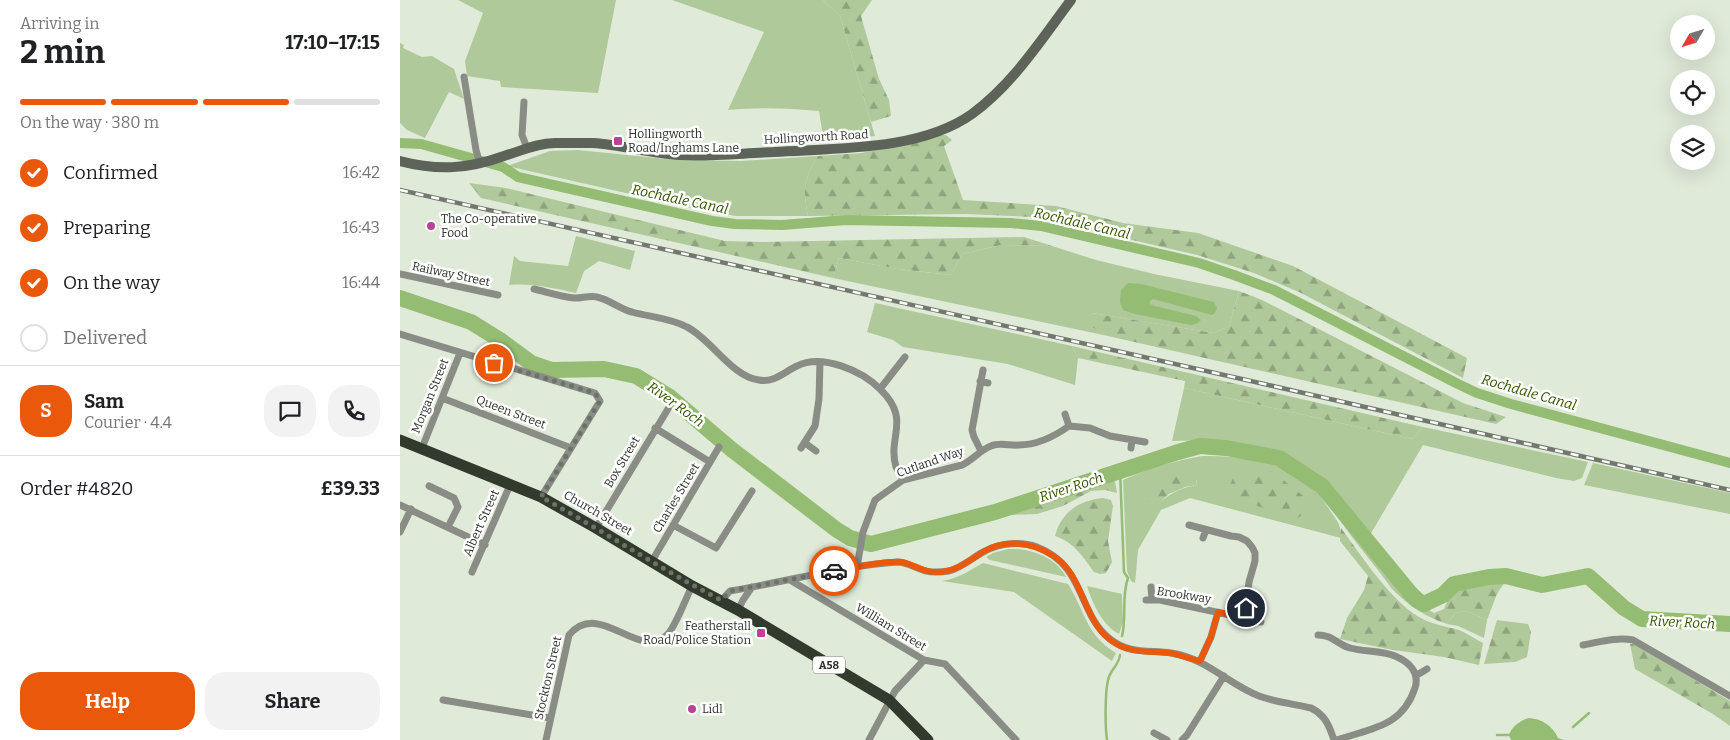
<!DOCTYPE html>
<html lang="en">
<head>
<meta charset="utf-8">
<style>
  body { margin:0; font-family:Bitter,serif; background:#f2f2f2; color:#202124; height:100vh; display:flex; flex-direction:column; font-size:19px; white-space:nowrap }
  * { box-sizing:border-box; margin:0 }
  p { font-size:16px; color:#757577 }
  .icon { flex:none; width:28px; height:28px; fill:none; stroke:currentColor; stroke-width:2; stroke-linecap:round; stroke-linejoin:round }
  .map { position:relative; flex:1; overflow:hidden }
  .drawer { display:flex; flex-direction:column; background:#fff; width:400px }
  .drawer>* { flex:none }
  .needle { width:32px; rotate:231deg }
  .fabs { position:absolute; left:1270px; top:15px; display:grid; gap:10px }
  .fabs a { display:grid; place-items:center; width:45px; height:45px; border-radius:50%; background:#fff; box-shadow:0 5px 20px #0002; font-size:25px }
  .pin { position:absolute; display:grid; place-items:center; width:42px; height:42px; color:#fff; margin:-21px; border:2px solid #fff; border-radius:50%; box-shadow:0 1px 5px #0007 }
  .courier { position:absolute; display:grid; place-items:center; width:50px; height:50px; margin:-25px; border:4px solid #ea580c; border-radius:50%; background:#fff; color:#222; box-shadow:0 1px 6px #0007 }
  .overview em { font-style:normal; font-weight:700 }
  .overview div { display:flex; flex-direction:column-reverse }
  .overview { display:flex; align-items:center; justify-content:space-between; height:85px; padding:0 20px }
  h1 { font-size:32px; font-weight:700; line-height:38px }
  .bar { display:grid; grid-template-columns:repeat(4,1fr); gap:8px 5px; align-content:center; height:60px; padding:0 20px }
  .bar i { height:6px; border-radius:4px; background:#e0e0e0 }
  .bar .on { background:#ea580c }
  .bar p { grid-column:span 4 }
  .line { display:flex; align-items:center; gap:12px; padding:0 20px; border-top:1px solid #e0e0e0 }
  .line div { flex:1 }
  .round { display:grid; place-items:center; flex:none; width:52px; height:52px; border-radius:20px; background:#f2f2f2 }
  ol { padding:0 20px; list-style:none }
  li { display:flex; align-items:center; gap:15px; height:55px }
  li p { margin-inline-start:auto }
  li .icon { padding:5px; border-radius:50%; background:#ea580c; color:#fff; stroke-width:4 }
  li:last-child { color:#757577 }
  li i { width:28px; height:28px; border:2px solid #e0e0e0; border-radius:50% }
  .cta { display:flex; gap:10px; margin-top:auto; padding:10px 20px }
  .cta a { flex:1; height:58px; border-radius:20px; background:#ea580c; color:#fff; font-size:20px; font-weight:700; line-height:58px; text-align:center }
  .cta a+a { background:#f2f2f2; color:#202124 }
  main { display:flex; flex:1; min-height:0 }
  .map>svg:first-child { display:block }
  .green { fill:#afc99a; fill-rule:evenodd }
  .forest { fill:url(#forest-firs) }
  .water { fill:#94bc72 }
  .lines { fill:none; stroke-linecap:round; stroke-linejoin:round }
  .stream { stroke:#94bc72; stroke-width:2.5 }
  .canal { stroke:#94bc72; stroke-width:10 }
  .river { stroke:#94bc72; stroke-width:16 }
  .minor { stroke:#898d86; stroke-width:7 }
  .secondary { stroke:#5d6359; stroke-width:10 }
  .trunk { stroke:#323a2e; stroke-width:11 }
  .rail-casing { stroke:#72786d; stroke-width:4.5 }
  .rail { stroke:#fff; stroke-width:2.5; stroke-dasharray:8; stroke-linecap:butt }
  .done { stroke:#6c7267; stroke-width:5; stroke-dasharray:0 9 }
  .route { stroke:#ea580c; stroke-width:6 }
  .poi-dot { fill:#ba4195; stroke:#fff; stroke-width:2 }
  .labels { text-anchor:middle; stroke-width:5; stroke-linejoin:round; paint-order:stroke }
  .shield { fill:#fff; stroke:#6c6f6a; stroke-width:1 }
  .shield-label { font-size:11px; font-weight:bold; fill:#2d312a }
  .poi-label { font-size:12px; fill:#2d312a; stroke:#fff; text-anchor:start }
  .street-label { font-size:12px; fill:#2d312a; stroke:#fff }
  .water-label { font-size:14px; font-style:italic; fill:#315301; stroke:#fff }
</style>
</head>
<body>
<main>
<section class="drawer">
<div class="overview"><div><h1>2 min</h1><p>Arriving in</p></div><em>17:10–17:15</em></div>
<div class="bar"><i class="on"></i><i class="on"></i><i class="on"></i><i></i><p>On the way · 380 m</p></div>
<ol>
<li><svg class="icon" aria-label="check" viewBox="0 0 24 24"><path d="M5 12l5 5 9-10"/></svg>Confirmed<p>16:42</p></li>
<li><svg class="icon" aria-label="check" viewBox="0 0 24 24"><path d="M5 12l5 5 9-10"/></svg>Preparing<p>16:43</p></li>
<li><svg class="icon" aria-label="check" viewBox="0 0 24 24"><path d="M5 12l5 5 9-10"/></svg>On the way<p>16:44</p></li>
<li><i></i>Delivered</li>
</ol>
<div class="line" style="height:90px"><b class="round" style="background:#ea580c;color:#fff">S</b><div><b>Sam</b><p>Courier · 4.4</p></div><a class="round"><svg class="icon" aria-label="chat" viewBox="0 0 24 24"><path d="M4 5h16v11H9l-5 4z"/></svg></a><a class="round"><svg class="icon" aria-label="phone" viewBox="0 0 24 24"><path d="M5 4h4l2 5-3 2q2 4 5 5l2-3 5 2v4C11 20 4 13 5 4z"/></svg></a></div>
<div class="line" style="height:65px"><div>Order #4820</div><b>£39.33</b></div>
<div class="cta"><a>Help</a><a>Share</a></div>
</section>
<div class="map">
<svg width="1330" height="740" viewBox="0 0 1330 740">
  <defs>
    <pattern id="forest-firs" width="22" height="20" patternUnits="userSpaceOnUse" patternTransform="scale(1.25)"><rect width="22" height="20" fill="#afc99a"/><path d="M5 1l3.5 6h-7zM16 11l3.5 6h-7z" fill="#8fa47e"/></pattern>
  </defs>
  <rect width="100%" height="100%" fill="#e0ead9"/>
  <path class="green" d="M58 0H216L198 93 101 87 100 81 67 76 65 61 83 13Z
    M272 0H423L440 16 475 136 424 142 419 111C388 108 358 107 328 110L364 32Z
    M0 43 4 45 3 48 22 57 32 56 54 69 64 99 49 92 25 138 7 130 0 123Z
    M178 150 276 160 341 161 418 156C403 179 403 191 408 216H336L305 211 107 166 150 151Z
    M176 236 235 251 230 270 199 261 184 271 176 293C153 288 132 283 109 285L114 256 120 261 168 266Z
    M601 245 652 246 696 260 754 274 839 291 829 326 814 333 692 313 687 324 708 336 433 278 439 258 498 269 551 275 562 254Z
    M475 303 672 346 678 358 675 385 608 364 503 347 493 340 467 332Z
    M784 388 1012 439 1023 427 1188 462 1182 478 1174 481 1156 478 1023 445 970 535 932 487 908 469 875 451 809 440 772 441Z
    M802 456C835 456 874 459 902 478 913 485 921 497 928 507 935 519 942 524 941 538L790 498 761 510 738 550 735 583 731 581 727 571 723 480C750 468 773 461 802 456ZM785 472 797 481V485C781 488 772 492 759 503Z
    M1193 463 1330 493V514L1184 485Z
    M906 478 921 490 998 584 992 589C978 569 963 552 949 533 935 514 922 495 906 478Z
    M608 549C630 548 656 557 666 577L590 560 586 557 593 553Z
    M583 563 668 584C685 611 686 635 716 653L712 661 614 592 542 581C560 578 568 571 583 563Z
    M687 586 722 594 723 622 719 634C703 626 692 603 687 586Z
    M1067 611 1087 620 1084 638 1058 626 1047 624 1055 613Z"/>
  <path class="forest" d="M423 0H472L461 16 479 79 489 100 491 116 471 122 440 16Z
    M540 135H546L552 140 544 146 563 200 656 206 723 223 798 233 893 266 1067 358 1063 378 901 293 854 273 797 255 633 217 566 214 408 216C403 191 403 179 418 156L462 153Z
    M69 183 106 188 325 241 362 242 624 237 652 246 601 245 562 254 551 275 498 269 439 258 433 278 81 198Z
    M839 291 862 300 1063 403 1106 417 1096 424 708 336 686 324 692 313 814 333 829 326Z
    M672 346 1023 427 1012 439 784 388 785 381 678 358Z
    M872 471 902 495 907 506 906 514 897 518 865 509 834 496 830 485 834 476Z
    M785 472C792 475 797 477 797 485L785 487 769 494 759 503 753 504 747 501 745 494 757 481Z
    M714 476 717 493 705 490 691 491 663 506 637 514 608 515V511Z
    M703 498 711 500 713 506 708 541 712 562 706 573 700 574 694 572C683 557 674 542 655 536 661 512 680 500 703 498Z
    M941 528C961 555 990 600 1019 617 1032 625 1046 626 1059 630 1067 633 1075 639 1083 643L1079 665 1044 657 993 650 940 639 947 618 964 590 968 576 940 541Z
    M1108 577 1097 594 1087 620 1067 611 1055 613 1047 624C1024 616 1009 606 992 589L998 584 1014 601 1034 613 1044 609 1049 597 1058 586Z
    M1097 620 1128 624 1131 632 1127 657 1115 662 1084 664Z
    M1230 644H1235L1330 701V726L1313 714 1235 669Z"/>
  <path class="water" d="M728 283 741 284 814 302 817 308 815 313 812 315 753 299 750 301V304L755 306 796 316 801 320 798 323 791 325 735 314 723 310 720 302 721 290Z
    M1129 718C1142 719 1153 726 1158 738L1164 740H1111L1109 735C1112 726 1121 720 1129 718Z"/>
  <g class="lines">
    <path class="stream" d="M720 470 724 572 728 578C721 598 727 616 722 636
      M1173 727 1189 713
      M1097 735H1110
      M707 740C705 726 705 693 708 680 710 670 719 665 720 655"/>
    <path class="canal" d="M0 143 21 144 103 167 118 177 312 221 335 224 382 225 446 220 611 223 641 226 799 263 834 275 874 290 1058 384 1077 393 1111 404 1330 463"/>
    <path class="river" d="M0 298 71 322 100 340 131 363 152 370 204 369 236 376 270 397 331 449 437 530 450 538 471 544 595 512 778 452 800 446 826 448 879 458 922 486 1011 594 1017 600 1024 604 1043 595 1054 584 1089 577 1106 576 1142 585 1188 576 1224 608 1242 619 1330 624"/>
    <path class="minor" d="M64 77 76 150 80 164
      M124 102 122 135 127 148
      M0 274 98 295
      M134 289C147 292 162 297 175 298 182 298 191 295 197 297 210 300 220 309 232 312 250 317 270 318 287 327 311 339 332 377 359 380 374 383 384 372 397 366 422 353 462 371 480 389 512 420 487 436 496 467 498 471 501 476 503 480
      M0 334 195 393 200 401 141 497
      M580 381 588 383
      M480 389 505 357
      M42 398 171 448
      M665 414 669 426
      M255 428 310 462
      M405 443 416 451
      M22 448 60 353
      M401 448 415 426 419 399 420 362
      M731 448 732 440
      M581 451 574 437 572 430 583 370
      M29 486 54 498 58 507 48 527
      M0 505 85 545
      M273 525 316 548 352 491
      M196 528 268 409
      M0 532 11 509
      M803 538 806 530
      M252 561 319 447
      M457 567 463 532 475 500 503 480 562 465C573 460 580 450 591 446 600 442 610 446 619 445 637 445 655 436 669 426L690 428 710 436 745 442
      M72 572 111 483
      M390 580 524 660 545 664 616 740
      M751 587 752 600
      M746 600H760L844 618 849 582 855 561V553L852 547 847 541 839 537 831 536 789 525
      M321 601 330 591C385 582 441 566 498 562 507 562 517 569 526 571 533 573 542 572 549 571 563 567 573 557 585 551 600 543 621 541 637 547 686 566 677 613 710 639 728 654 749 650 771 653 806 658 828 684 859 696 875 702 894 704 911 708 925 715 929 725 934 740
      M338 610 343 600 352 587
      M844 618 861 622
      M918 635C922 635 926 636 929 637 936 640 942 646 950 648 964 652 982 650 995 656 1009 662 1020 672 1015 688 1002 727 972 728 937 740
      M1183 645C1200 642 1216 637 1233 640L1330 696
      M800 661 811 637 818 612
      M1017 675 1027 669
      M43 700 150 718
      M754 733 767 740
      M146 740 169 635C200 598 239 663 268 634 276 625 286 598 292 586
      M469 740 495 691 524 660
      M782 740 787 735 824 676"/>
    <path class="secondary" d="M0 161C38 171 68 169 104 156 121 151 137 143 155 143 168 143 180 143 193 143 222 145 250 153 279 155 310 157 343 153 374 152 436 148 520 151 572 114 613 84 641 40 671 0"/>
    <path class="trunk" d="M0 440 141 497 196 528 292 586 338 610 489 700 528 740"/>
    <g class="rail-casing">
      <path id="rail" d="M0 190 864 384 1330 490"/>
    </g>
    <use href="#rail" class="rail"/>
  </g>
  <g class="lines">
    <path class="done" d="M94 363 195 393 200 401 141 497C202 530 260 569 321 600L330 591 434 571"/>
    <path class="route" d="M434 571C449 568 489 560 502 562 518 566 523 573 542 572 558 570 570 560 583 552 605 539 631 542 652 555 685 574 682 624 715 643 732 654 751 651 770 653 780 655 790 659 800 661L811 637 818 612 844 618 846 608"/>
  </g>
  <g class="poi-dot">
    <rect x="213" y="136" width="10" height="10" rx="2.5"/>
    <circle cx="31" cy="226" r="5"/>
    <rect x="356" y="628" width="10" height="10" rx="2.5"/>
    <circle cx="292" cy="709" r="5"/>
  </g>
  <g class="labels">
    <rect class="shield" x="413" y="656.5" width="32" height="17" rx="4"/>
    <g class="shield-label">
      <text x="429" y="669">A58</text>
    </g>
    <g class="poi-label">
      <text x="228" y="138">Hollingworth<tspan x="228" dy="14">Road/Inghams Lane</tspan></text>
      <text x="41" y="223">The Co-operative<tspan x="41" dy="14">Food</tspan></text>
      <text x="351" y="630" text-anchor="end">Featherstall<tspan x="351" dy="14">Road/Police Station</tspan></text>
      <text x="302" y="713">Lidl</text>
    </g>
    <g class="street-label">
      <text transform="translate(416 137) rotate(-3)" y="4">Hollingworth Road</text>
      <text transform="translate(51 274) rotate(12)" y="4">Railway Street</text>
      <text transform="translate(30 396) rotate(-68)" y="4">Morgan Street</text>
      <text transform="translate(111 412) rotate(21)" y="4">Queen Street</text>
      <text transform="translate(222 462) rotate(-59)" y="4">Box Street</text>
      <text transform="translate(530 462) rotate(-19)" y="4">Cutland Way</text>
      <text transform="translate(276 498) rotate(-59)" y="4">Charles Street</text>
      <text transform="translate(198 513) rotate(30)" y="4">Church Street</text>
      <text transform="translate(81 523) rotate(-66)" y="4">Albert Street</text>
      <text transform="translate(784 595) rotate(9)" y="4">Brookway</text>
      <text transform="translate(491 627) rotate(31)" y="4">William Street</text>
      <text transform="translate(148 678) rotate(-77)" y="4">Stockton Street</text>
    </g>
    <g class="water-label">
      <text transform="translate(280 199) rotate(12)" y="5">Rochdale Canal</text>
      <text transform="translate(682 223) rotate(13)" y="5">Rochdale Canal</text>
      <text transform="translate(1129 392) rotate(16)" y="5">Rochdale Canal</text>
      <text transform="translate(276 404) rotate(36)" y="5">River Roch</text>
      <text transform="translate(671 487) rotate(-18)" y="5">River Roch</text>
      <text transform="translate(1282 622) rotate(3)" y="5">River Roch</text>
    </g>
  </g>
</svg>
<div class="fabs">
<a><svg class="needle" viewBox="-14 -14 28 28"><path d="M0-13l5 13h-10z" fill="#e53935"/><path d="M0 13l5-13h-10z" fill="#757577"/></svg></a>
<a><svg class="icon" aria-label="locate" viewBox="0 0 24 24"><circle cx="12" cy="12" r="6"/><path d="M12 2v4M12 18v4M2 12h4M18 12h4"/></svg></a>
<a><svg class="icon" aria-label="layers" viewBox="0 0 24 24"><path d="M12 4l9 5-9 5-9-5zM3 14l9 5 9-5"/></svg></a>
</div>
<div class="pin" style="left:94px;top:363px;background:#ea580c"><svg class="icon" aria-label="bag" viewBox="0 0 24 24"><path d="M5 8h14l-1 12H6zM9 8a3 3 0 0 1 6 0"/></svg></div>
<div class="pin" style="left:846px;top:608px;background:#1f2937"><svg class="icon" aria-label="home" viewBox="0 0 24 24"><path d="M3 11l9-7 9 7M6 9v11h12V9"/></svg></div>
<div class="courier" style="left:434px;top:571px"><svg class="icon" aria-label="car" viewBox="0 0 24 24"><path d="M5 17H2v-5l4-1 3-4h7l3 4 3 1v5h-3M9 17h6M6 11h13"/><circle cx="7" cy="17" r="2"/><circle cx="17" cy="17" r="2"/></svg></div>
</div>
</main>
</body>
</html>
